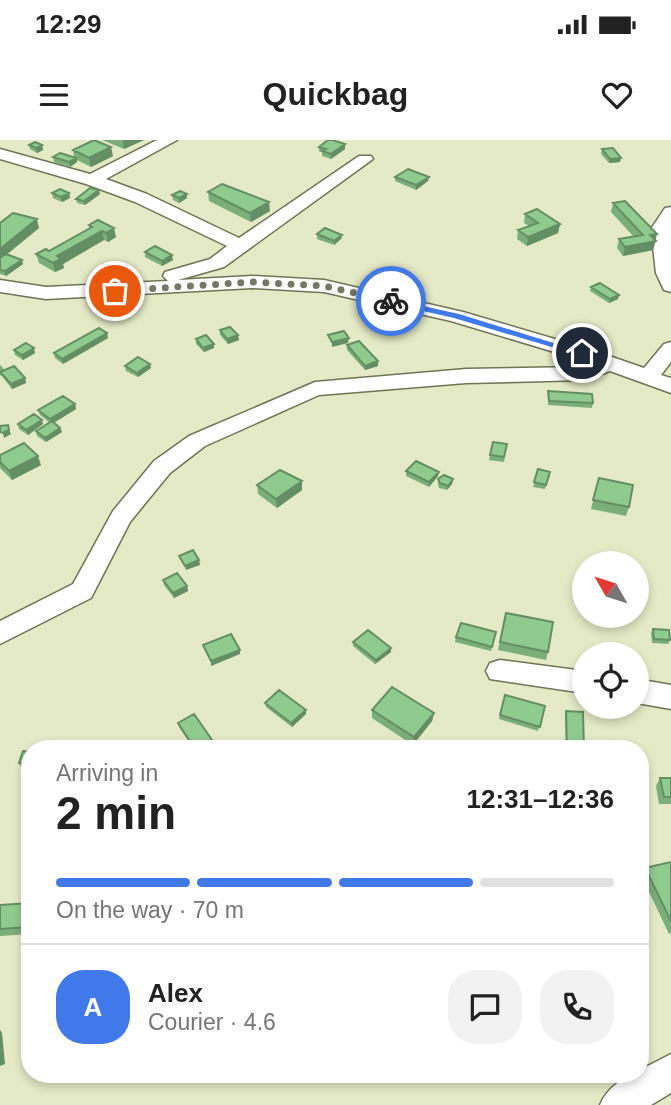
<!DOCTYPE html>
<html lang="en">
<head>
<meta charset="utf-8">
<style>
  body { margin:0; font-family:Arial,sans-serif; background:#f2f2f2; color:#222; height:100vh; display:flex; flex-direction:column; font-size:26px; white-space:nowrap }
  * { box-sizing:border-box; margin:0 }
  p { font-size:23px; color:#767676 }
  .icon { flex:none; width:38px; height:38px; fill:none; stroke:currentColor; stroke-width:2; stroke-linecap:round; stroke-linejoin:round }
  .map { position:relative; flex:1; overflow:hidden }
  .panel { position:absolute; left:21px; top:600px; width:628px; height:343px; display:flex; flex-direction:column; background:#fff; border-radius:28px; box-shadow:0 4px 10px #0003 }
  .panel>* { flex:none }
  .needle { width:46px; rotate:309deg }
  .fabs { position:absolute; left:572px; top:411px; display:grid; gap:14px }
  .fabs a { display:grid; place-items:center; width:77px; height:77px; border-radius:50%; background:#fff; box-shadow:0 4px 10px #0003; font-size:35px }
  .pin { position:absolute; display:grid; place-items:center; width:60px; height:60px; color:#fff; margin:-30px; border:4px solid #fff; border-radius:50%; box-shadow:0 2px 7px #0007 }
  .courier { position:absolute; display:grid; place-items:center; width:70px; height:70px; margin:-35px; border:5px solid #4079e9; border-radius:50%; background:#fff; color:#222; box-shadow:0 2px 9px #0007 }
  .summary em { font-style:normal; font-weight:800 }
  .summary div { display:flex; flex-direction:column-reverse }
  .summary { display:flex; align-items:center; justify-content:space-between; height:119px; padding:0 35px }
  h1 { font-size:46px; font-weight:800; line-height:52px }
  .bar { display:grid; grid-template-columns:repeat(4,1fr); gap:10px 7px; align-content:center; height:84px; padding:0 35px }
  .bar i { height:9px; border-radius:5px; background:#e0e0e0 }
  .bar .active { background:#4079e9 }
  .bar p { grid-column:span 4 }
  .line { display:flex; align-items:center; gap:18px; padding:0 35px; border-top:2px solid #e0e0e0 }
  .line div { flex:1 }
  .round { display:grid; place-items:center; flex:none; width:74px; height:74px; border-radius:28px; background:#f2f2f2 }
  .status { display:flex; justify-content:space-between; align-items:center; height:49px; padding:0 35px; background:#fff; direction:ltr }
  .status svg { height:19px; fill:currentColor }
  header { display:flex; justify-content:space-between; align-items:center; height:91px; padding:0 35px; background:#fff; font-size:32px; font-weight:800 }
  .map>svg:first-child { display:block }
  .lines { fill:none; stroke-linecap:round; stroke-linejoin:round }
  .minor-casing { stroke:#6f7454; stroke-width:3 }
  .minor { fill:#fff; fill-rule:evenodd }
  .wall { fill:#7baf7a }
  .shaded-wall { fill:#648e63 }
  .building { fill:#8fcb8e; stroke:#648e63; stroke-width:2 }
  .route { fill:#4079e9 }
  .done { stroke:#757963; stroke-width:7; stroke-dasharray:0 12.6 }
</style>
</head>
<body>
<div class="status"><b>12:29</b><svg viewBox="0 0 49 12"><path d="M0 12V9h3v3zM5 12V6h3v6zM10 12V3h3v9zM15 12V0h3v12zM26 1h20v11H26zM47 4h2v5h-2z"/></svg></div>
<header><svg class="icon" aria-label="menu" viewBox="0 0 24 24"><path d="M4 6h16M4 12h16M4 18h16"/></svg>Quickbag<svg class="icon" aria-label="heart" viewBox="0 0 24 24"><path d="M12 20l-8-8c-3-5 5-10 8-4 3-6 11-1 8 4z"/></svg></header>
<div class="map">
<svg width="671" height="965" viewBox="0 0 671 965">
  <rect width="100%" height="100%" fill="#e4eac6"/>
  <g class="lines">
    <g class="minor-casing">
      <path id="minor" d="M157 0H177L106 39 147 54 239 98 359 16H371L373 19 224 127 178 140 252 136 324 140 463 172 589 209 644 228 664 204 671 202V222L661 235 671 238V253L610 231 586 240 466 243 319 255 205 306 170 333 130 382 91 458 0 504V481L73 444 113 371 154 321 189 296 315 242 466 229 583 227 591 223 451 181 324 152 252 148 46 159 0 152V140L46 147 168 141 163 136 165 132 210 119 227 106 135 62 86 44 0 19V9L90 34Z
        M671 67V152L664 150 656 133 651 89 665 68Z
        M500 520 584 531V553L490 539 486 531 490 523Z
        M637 539 671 545V569L637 563Z
        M671 914V953L651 965H600C606 950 624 934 640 934V930Z"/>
    </g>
    <use href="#minor" class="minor"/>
  </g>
  <path class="wall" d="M102 0H144L124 9Z
    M345 4V9L331 19 322 16V12L319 11V7Z
    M29 5H42L43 10 37 13 30 9Z
    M602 9 620 22 609 23 601 14Z
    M73 10 113 16 91 27 77 20V22L70 27 54 22 53 17H74Z
    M395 37H429L428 41 416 50 395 41Z
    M208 52 270 71 251 82 209 61Z
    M52 53H69L70 58 62 62 53 58Z
    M100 54 85 65 77 63 76 59Z
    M187 54V58L179 63 173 60 172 55Z
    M613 63 656 101 653 110 623 116 617 108 619 99 634 97 611 72Z
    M525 74 560 84 558 93 527 106 517 99 518 90 529 86 524 83Z
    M0 83 39 88 7 114 23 124 6 136 0 134Z
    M89 85 116 97 108 102 104 100 63 124 64 128 55 132 39 123 36 114 49 111 89 89Z
    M317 94 342 95 341 99 334 105 317 99Z
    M145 112 173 120 162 126 145 117Z
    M591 147 618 159 609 163 590 151Z
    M220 190 239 200 228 204 220 195Z
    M108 198 63 224 55 218 54 213Z
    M196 199 214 208 204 212 196 204Z
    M347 205 378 221V226L365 230 347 210Z
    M14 210 35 213 23 220 15 215Z
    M150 224 151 228 138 237 126 231 125 226Z
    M0 225 5 230 25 238 26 243 12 249 1 235 0 236Z
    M548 251 593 263 592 268 548 265Z
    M75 264 76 269 53 283 60 288 62 292 46 302 37 296 36 291 50 283 40 275 38 270Z
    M18 284H43L28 295 19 289Z
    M493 302 507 304 504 322 489 320Z
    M0 315 41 325 12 340 0 328Z
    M538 329 550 332 545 349 533 347Z
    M406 331 438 336 429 347 406 336Z
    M599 338 629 367 626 376 591 369Z
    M438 339H453L452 344 447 350 439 348 438 344Z
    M302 341V350L277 368 258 354 257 345Z
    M163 440 187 446 188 451 174 458 164 445Z
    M506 473 548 512 546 520 498 510Z
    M653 489 670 500 668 504 652 503 651 493Z
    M496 492 491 511 455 502 456 497Z
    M353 502 391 512 375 524 353 506Z
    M505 555 545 566 538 591 499 579Z
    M265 563 306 574 292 587 266 567Z
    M372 570 434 573 432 581 413 605 372 578Z
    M566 571 584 609H566L565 575Z
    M178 583 213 604 203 609H194L179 587Z
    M30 612V628L21 627 19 623Z
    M660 638H671V664H659L656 646Z
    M671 722V793L669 794 641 735 645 728Z
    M30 763V794L0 796V765Z"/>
  <path class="shaded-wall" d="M123 0H144L124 9Z
    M345 4V9L331 19V14Z
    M42 5 43 10 37 13 36 8Z
    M111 7 113 16 91 27 89 18Z
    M76 18 77 22 70 27 69 22Z
    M621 18 620 22 609 23 610 19Z
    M429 37 428 41 416 50V45Z
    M99 50 100 54 85 65 84 61Z
    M69 53 70 58 62 62 61 57Z
    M187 54V58L179 63V58Z
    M269 62 270 71 251 82 250 73Z
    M37 79 39 88 0 120V109Z
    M560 84 558 93 527 106 528 97Z
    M114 88 116 97 108 102 106 93Z
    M102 91 104 100 63 124 64 128 55 132 53 123 57 116Z
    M657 94 653 110 623 116 625 107 650 95Z
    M342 95 341 99 334 105V101Z
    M172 115 173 120 162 126V121Z
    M22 120 23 124 6 136 5 131Z
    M619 155 618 159 609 163 610 159Z
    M107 193 108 198 63 224 62 219Z
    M238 195 239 200 228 204 227 199Z
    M349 198 348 203 332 207V202Z
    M214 204V208L204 212 203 208Z
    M34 208 35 213 23 220 22 215Z
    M378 221V226L365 230V226Z
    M150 224 151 228 138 237 137 233Z
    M25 238 26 243 12 249 11 244Z
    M75 264 76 269 52 284 50 279Z
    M42 280 43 284 28 295 26 290Z
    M60 288 62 292 46 302 45 298Z
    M9 290 11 294 4 298 3 293Z
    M38 316 41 325 12 340 9 331Z
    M439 332 438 336 429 347V342Z
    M453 339 452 344 447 350 448 346Z
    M302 341V350L277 368 276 359Z
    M199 420 200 425 186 430 185 426Z
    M187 446 188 451 174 458 173 453Z
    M391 508V512L375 524 376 520Z
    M240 510V514L211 526V521Z
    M306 570V574L292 587 291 583Z
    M434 573 432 581 413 605 414 597Z
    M212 600 213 604 203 609H195Z
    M0 890 2 893 5 924 0 926Z"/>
  <path class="building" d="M94 0 111 7 89 18 73 10Z
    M328 0H332L345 4 331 14 322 11 326 9 319 7Z
    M35 2 42 5 36 8 29 5Z
    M613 8 621 18 610 19 602 9Z
    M60 13 76 18 69 22 53 17Z
    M408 29 429 37 416 45 395 37Z
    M222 44 269 62 250 73 208 52Z
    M90 48 99 50 84 61 76 59Z
    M60 49 69 53 61 57 52 53Z
    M180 51 187 54 179 58 172 55Z
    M625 61 657 94 650 95 656 101 625 107 619 99 643 95 613 63Z
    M537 69 560 84 528 97 518 90 538 83 525 74Z
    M13 73 37 79 0 109V83Z
    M98 80 114 88 106 93 102 91 57 116 61 119 53 123 36 114 46 109 49 111 92 87 89 85Z
    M325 88 342 95 334 101 317 94Z
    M155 106 172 115 162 121 145 112Z
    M6 114 22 120 5 131 0 130V118Z
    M600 143 619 155 610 159 591 147Z
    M230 187 238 195 227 199 220 190Z
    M99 188 107 193 62 219 54 213Z
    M344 191 349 198 332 202 328 195Z
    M206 195 214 204 203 208 196 199Z
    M359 201 378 221 365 226 347 205Z
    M26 203 34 208 22 215 14 210Z
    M138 217 150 224 137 233 125 226Z
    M14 226 25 238 11 244 0 232Z
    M548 251 592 254 593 263 549 261Z
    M63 256 75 264 50 279 38 270Z
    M34 274 42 280 26 290 18 284Z
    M52 281 60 288 45 298 36 291Z
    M8 285 9 290 3 293 0 292V286Z
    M493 302 507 304 504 317 490 315Z
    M24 303 38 316 9 331 0 322V315Z
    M416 321 439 332 429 342 406 331Z
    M538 329 550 332 546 345 534 342Z
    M280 330 302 341 276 359 257 345Z
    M444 335 453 339 448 346 440 343 438 339Z
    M599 338 633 345 629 367 593 360Z
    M193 410 199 420 185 426 179 416Z
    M177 433 187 446 173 453 163 440Z
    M506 473 553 482 548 512 500 502Z
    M461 483 496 492 492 507 456 497Z
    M653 489 669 490 670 500 654 499Z
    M368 490 391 508 376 520 353 502Z
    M231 494 240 510 211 521 203 505Z
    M392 547 434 573 414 597 372 570Z
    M279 550 306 570 291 583 265 563Z
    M505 555 545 566 540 587 500 575Z
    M566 571 583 572 584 609H567Z
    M194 574 212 600 195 609 178 583Z
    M23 611 30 612V624L19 623Z
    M660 638H671V657H664Z
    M671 722V781L645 728Z
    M30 763V787L0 789V765Z"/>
  <path class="route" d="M391 159 459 174 586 213 582 216 454 178 388 163Z"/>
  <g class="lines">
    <path class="done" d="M115 151 252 142 324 146 391 161"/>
  </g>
</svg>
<div class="fabs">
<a><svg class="needle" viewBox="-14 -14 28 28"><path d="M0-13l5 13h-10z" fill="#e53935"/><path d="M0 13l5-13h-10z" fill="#767676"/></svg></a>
<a><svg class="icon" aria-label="locate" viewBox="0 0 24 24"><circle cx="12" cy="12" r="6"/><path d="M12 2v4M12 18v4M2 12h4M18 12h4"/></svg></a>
</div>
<div class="pin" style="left:115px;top:151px;background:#ea580c"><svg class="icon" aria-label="bag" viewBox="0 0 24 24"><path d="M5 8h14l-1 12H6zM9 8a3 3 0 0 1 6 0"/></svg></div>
<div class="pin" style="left:582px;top:213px;background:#1f2937"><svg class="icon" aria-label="home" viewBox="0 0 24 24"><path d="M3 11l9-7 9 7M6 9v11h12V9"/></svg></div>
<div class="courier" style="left:391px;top:161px"><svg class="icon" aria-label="bike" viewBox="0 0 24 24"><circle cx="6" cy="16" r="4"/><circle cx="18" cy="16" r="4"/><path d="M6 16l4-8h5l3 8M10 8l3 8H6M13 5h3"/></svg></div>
<section class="panel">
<div class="summary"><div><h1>2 min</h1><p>Arriving in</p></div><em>12:31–12:36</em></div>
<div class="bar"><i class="active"></i><i class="active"></i><i class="active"></i><i></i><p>On the way · 70 m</p></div>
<div class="line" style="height:126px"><b class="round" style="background:#4079e9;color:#fff">A</b><div><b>Alex</b><p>Courier · 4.6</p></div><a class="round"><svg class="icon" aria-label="chat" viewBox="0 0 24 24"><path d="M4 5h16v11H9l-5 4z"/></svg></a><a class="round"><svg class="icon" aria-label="phone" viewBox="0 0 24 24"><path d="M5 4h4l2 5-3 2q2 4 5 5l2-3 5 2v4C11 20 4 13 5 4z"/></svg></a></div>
</section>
</div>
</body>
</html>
